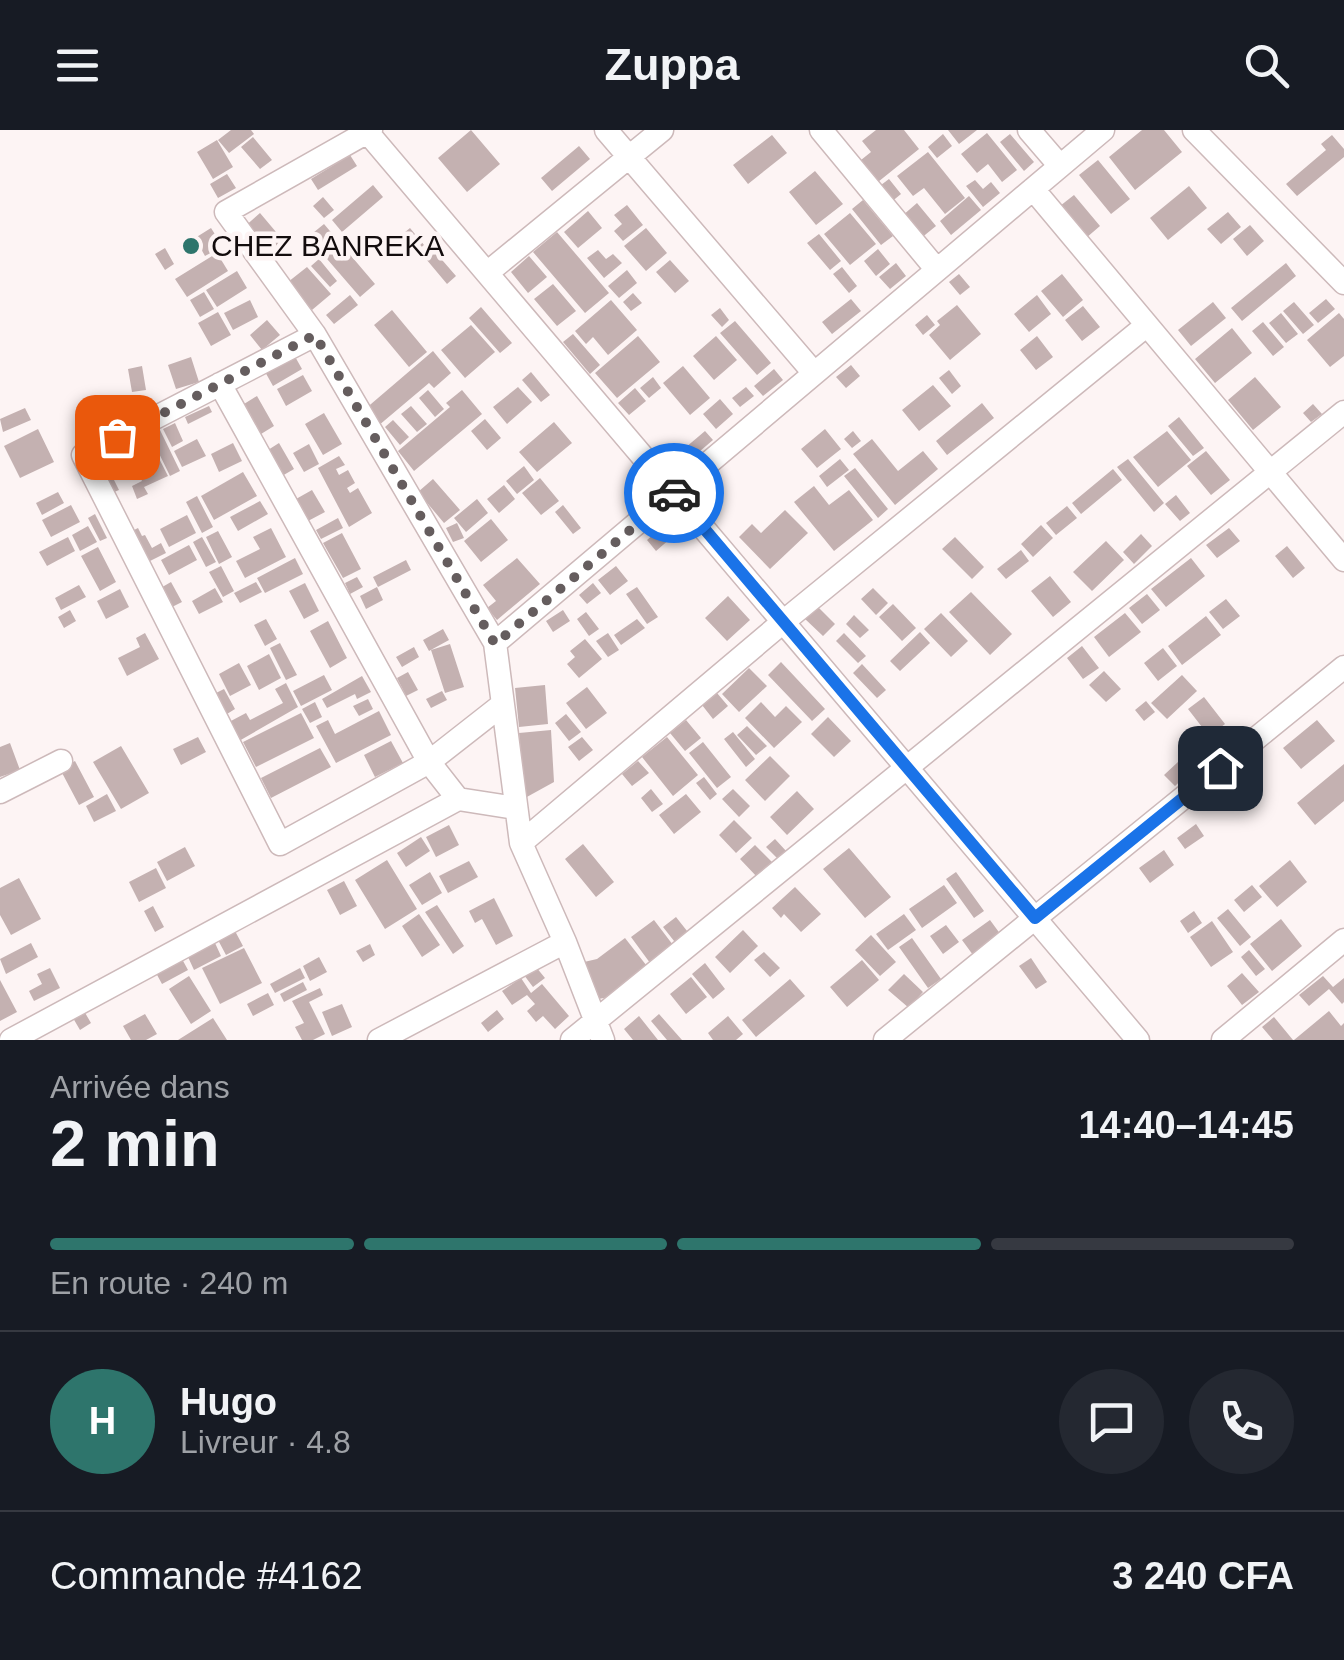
<!DOCTYPE html>
<html lang="fr">
<head>
<meta charset="utf-8">
<style>
  body { margin:0; font-family:Arial,sans-serif; background:#242831; color:#f1f3f6; height:100vh; display:flex; flex-direction:column; font-size:38px; white-space:nowrap }
  * { box-sizing:border-box; margin:0 }
  p { font-size:32px; color:#9ea1a6 }
  .icon { flex:none; width:55px; height:55px; fill:none; stroke:currentColor; stroke-width:2; stroke-linecap:round; stroke-linejoin:round }
  .map { position:relative; height:910px; overflow:hidden }
  .details { display:flex; flex-direction:column; background:#171b24; flex:1 }
  .details>* { flex:none }
  .pin { position:absolute; display:grid; place-items:center; width:85px; height:85px; color:#fff; margin:-42px; border-radius:20px; box-shadow:0 5px 15px #0006 }
  .courier { position:absolute; display:grid; place-items:center; width:100px; height:100px; margin:-50px; border:8px solid #1a73e8; border-radius:50%; background:#fff; color:#222; box-shadow:0 2px 12px #0007 }
  .overview em { font-style:normal; font-weight:700 }
  .overview div { display:flex; flex-direction:column-reverse }
  .overview { display:flex; align-items:center; justify-content:space-between; height:170px; padding:0 50px }
  h1 { font-size:65px; font-weight:700; line-height:75px }
  .bar { display:grid; grid-template-columns:repeat(4,1fr); gap:15px 10px; align-content:center; height:120px; padding:0 50px }
  .bar i { height:12px; border-radius:8px; background:#363941 }
  .bar .active { background:#2e756c }
  .bar p { grid-column:span 4 }
  .line { display:flex; align-items:center; gap:25px; padding:0 50px; border-top:2px solid #363941 }
  .line div { flex:1 }
  .round { display:grid; place-items:center; flex:none; width:105px; height:105px; border-radius:52px; background:#242831 }
  header { display:flex; justify-content:space-between; align-items:center; height:130px; padding:0 50px; background:#171b24; font-size:45px; font-weight:700 }
  .map>svg:first-child { display:block }
  .building { fill:#c4b1b1 }
  .lines { fill:none; stroke-linecap:round; stroke-linejoin:round }
  .minor-casing { stroke:#cdb9ba; stroke-width:25 }
  .minor { stroke:#fff; stroke-width:22 }
  .done { stroke:#655d5e; stroke-width:10; stroke-dasharray:0 18 }
  .route { stroke:#1a73e8; stroke-width:12 }
  .poi-dot { fill:#2e756c; stroke:#fdf4f4; stroke-width:4 }
  .labels { text-anchor:middle; stroke-width:9; stroke-linejoin:round; paint-order:stroke }
  .poi-label { font-size:30px; fill:#130c0d; stroke:#fdf4f4; text-anchor:start }
</style>
</head>
<body>
<header><svg class="icon" aria-label="menu" viewBox="0 0 24 24"><path d="M4 6h16M4 12h16M4 18h16"/></svg>Zuppa<svg class="icon" aria-label="search" viewBox="0 0 24 24"><circle cx="10" cy="10" r="6"/><path d="M15 15l6 6"/></svg></header>
<div class="map">
<svg width="1344" height="910" viewBox="0 0 1344 910">
  <rect width="100%" height="100%" fill="#fdf4f4"/>
  <path class="building" d="M231 0H251L254 4 229 23 218 10Z
    M471 0 500 34 467 62 438 28Z
    M876 0H904L919 19 873 56 856 34 871 22 862 11Z
    M948 0H977L959 14Z
    M1142 0H1164L1182 22 1135 60 1109 27Z
    M987 3 1017 40 1002 52 988 34 977 43 961 24Z
    M943 4 952 16 937 28 928 17Z
    M1010 4 1034 32 1024 41 1000 12Z
    M772 5 787 23 748 54 733 35Z
    M1332 5 1344 19V27L1297 66 1286 54 1326 20 1321 14Z
    M253 7 272 30 260 39 241 17Z
    M217 10 233 37 213 49 197 22Z
    M579 16 590 29 552 61 541 48Z
    M928 22 965 68 945 84 924 58 913 66 897 46Z
    M350 25 357 36 318 60 311 49Z
    M1098 30 1130 69 1111 84 1079 45Z
    M815 41 843 74 816 95 789 62Z
    M227 44 236 58 218 68 210 54Z
    M889 49 901 64 890 73 877 58Z
    M975 50 983 59 991 52 1000 63 983 77 966 56Z
    M373 55 383 67 342 102 332 90Z
    M1189 56 1207 78 1168 110 1150 88Z
    M1074 65 1100 96 1086 108 1060 76Z
    M969 66 981 80 951 105 940 91Z
    M323 67 334 80 324 88 313 76Z
    M863 70 893 106 881 115 852 79Z
    M917 73 936 96 920 109 902 86Z
    M627 75 643 95 623 111 614 101 622 94 614 85Z
    M588 81 602 98 578 118 564 102Z
    M1228 82 1241 97 1221 114 1207 99Z
    M260 83 287 115 269 130 242 99Z
    M850 83 876 114 850 135 824 104Z
    M324 94 375 154 360 167 308 107Z
    M1250 95 1264 111 1247 126 1233 109Z
    M211 98 218 109 212 113 216 120 205 126 195 108Z
    M410 98 424 115 407 129 393 112Z
    M646 98 667 123 646 141 624 116Z
    M557 102 609 163 585 183 533 122Z
    M819 104 841 131 830 140 807 113Z
    M430 116 456 146 447 154 421 123Z
    M165 118 174 134 165 140 155 124Z
    M878 119 890 134 876 146 864 131Z
    M598 120 606 129 613 124 622 133 604 148 587 128Z
    M217 123 228 141 187 167 175 149Z
    M529 126 547 147 528 163 511 142Z
    M319 129 337 151 330 157 311 136Z
    M670 130 689 151 675 163 656 142Z
    M896 133 906 146 890 159 879 147Z
    M1286 133 1296 146 1242 191 1231 178Z
    M307 137 331 164 312 180 288 152Z
    M842 137 857 156 849 163 833 144Z
    M627 140 637 153 619 168 608 156Z
    M237 141 247 158 217 177 206 160Z
    M959 144 970 157 960 165 949 152Z
    M1062 144 1083 170 1063 187 1041 161Z
    M553 154 576 181 557 196 534 169Z
    M204 162 214 179 200 187 190 170Z
    M633 163 642 173 631 181 623 172Z
    M350 165 358 175 334 194 326 185Z
    M1037 165 1051 184 1029 202 1014 184Z
    M851 169 861 181 832 204 822 192Z
    M1326 169 1335 179 1318 193 1309 183Z
    M250 170 258 187 233 200 224 183Z
    M611 170 637 200 608 225 593 207 586 214 575 201Z
    M1213 172 1226 188 1191 216 1178 200Z
    M1294 172 1314 195 1303 204 1283 181Z
    M957 175 981 204 950 230 929 205 940 195 937 191Z
    M1083 176 1100 197 1082 211 1065 190Z
    M481 177 512 213 500 223 469 188Z
    M720 178 729 190 722 197 711 185Z
    M392 180 427 222 409 237 374 195Z
    M218 182 231 205 211 216 198 193Z
    M1281 183 1298 204 1286 213 1269 193Z
    M1339 183 1344 189V226L1330 237 1307 210Z
    M927 185 935 195 923 205 915 195Z
    M267 190 280 205 262 220 250 205Z
    M735 191 771 233 757 245 720 203Z
    M1263 192 1284 217 1273 226 1252 201Z
    M471 195 495 222 465 248 441 220Z
    M1232 198 1252 223 1215 253 1195 229Z
    M573 204 600 235 590 244 563 212Z
    M638 206 660 232 617 268 595 243Z
    M716 206 737 230 714 250 693 226Z
    M1037 206 1053 227 1036 240 1020 220Z
    M433 221 451 243 434 258 429 253 378 296 364 280Z
    M293 223 302 239 273 256 264 240Z
    M191 227 199 252 176 259 168 235Z
    M851 235 860 246 846 258 836 247Z
    M142 236 146 260 132 262 128 239Z
    M683 236 710 268 690 285 663 253Z
    M774 239 783 250 763 266 754 256Z
    M949 240 961 256 952 264 939 248Z
    M531 242 550 265 541 272 522 250Z
    M303 245 312 261 286 276 277 259Z
    M653 247 661 258 649 268 640 258Z
    M1255 247 1281 277 1253 300 1228 270Z
    M933 255 951 276 919 301 902 280Z
    M518 257 532 272 507 294 493 277Z
    M746 257 754 266 740 277 732 268Z
    M635 258 646 271 629 285 618 273Z
    M428 260 444 279 435 287 419 268Z
    M462 260 482 284 414 341 398 321 450 277 446 273Z
    M257 266 274 296 261 304 244 274Z
    M720 269 733 284 716 299 703 284Z
    M982 273 994 288 947 325 936 311Z
    M1313 274 1322 284 1311 292 1303 283Z
    M209 276 212 282 188 294 185 287Z
    M411 276 427 294 417 302 401 284Z
    M25 278 31 290 3 302 0 289Z
    M324 283 342 314 323 325 305 294Z
    M1179 287 1204 318 1193 326 1168 296Z
    M485 289 501 308 487 320 471 301Z
    M393 290 409 307 400 315 385 297Z
    M554 292 572 313 537 342 519 322Z
    M175 293 183 311 172 317 163 299Z
    M38 299 54 332 20 348 4 316Z
    M825 299 841 319 817 338 801 319Z
    M160 300 180 341 170 346 150 305Z
    M705 301 713 310 679 339 672 329Z
    M853 301 861 311 852 318 844 309Z
    M1167 301 1191 330 1158 357 1133 327Z
    M147 305 168 346 144 357 148 364 137 369 132 356 142 351 125 316Z
    M197 309 206 326 182 337 174 321Z
    M872 309 898 341 923 321 938 339 895 375 853 324Z
    M233 313 242 331 219 342 211 324Z
    M279 313 294 339 282 346 268 320Z
    M309 314 319 334 304 342 293 323Z
    M1206 321 1230 350 1211 365 1187 336Z
    M339 326 345 335 336 339 339 345 348 340 355 353 347 358 350 363 358 358 372 383 349 397 318 338Z
    M109 329 113 336 108 338 119 360 107 365 93 337Z
    M840 329 849 340 827 357 819 346Z
    M1128 329 1164 373 1154 382 1117 337Z
    M524 336 534 350 517 364 506 351Z
    M855 338 888 379 878 388 844 346Z
    M1113 339 1122 350 1081 384 1072 373Z
    M243 342 257 366 214 390 201 366Z
    M540 348 559 371 541 385 522 363Z
    M433 349 460 380 444 393 418 362Z
    M504 355 515 369 499 383 487 369Z
    M814 356 829 375 849 360 873 390 834 421 794 372Z
    M312 360 325 382 308 391 296 369Z
    M58 362 64 373 42 385 36 373Z
    M1176 365 1190 383 1180 391 1165 374Z
    M197 366 213 397 202 403 186 372Z
    M477 369 488 383 466 402 454 388Z
    M260 371 268 384 238 401 230 387Z
    M71 375 80 392 51 407 42 390Z
    M563 375 581 398 573 404 555 382Z
    M1067 376 1077 388 1056 405 1046 393Z
    M785 380 808 403 770 439 739 407 752 394 761 403Z
    M95 384 107 408 100 411 88 388Z
    M187 385 196 403 169 417 160 399Z
    M338 388 343 398 321 409 316 400Z
    M491 389 508 410 481 432 464 411Z
    M669 391 678 402 656 421 647 410Z
    M457 393 464 408 453 412 446 398Z
    M1041 395 1053 408 1033 427 1021 414Z
    M88 396 97 412 80 421 72 405Z
    M133 397 134 400 138 398 142 406 145 405 152 418 161 413 166 423 144 434 127 401Z
    M271 398 286 427 245 448 236 431 260 419 253 407Z
    M1229 398 1240 411 1217 428 1206 415Z
    M218 401 232 427 219 434 206 407Z
    M342 403 361 439 343 448 323 413Z
    M1141 404 1152 416 1134 434 1123 422Z
    M68 407 75 421 47 436 39 422Z
    M202 407 216 432 206 437 193 412Z
    M955 407 984 437 972 449 942 419Z
    M1106 411 1124 430 1092 461 1073 442Z
    M189 415 197 430 169 445 161 430Z
    M1287 416 1305 438 1293 448 1275 426Z
    M98 417 116 452 100 461 81 426Z
    M1021 420 1029 431 1006 449 997 439Z
    M295 428 303 444 265 463 257 448Z
    M517 428 540 454 497 490 487 478 496 471 483 455Z
    M1191 428 1205 446 1166 477 1151 459Z
    M406 430 411 440 378 457 373 447Z
    M221 436 234 461 223 467 209 442Z
    M616 436 628 451 610 465 598 450Z
    M1050 446 1071 472 1053 487 1031 461Z
    M357 447 363 457 350 464 345 453Z
    M171 452 182 472 168 479 157 460Z
    M256 452 262 462 240 473 234 463Z
    M305 453 319 481 304 489 289 461Z
    M593 453 601 463 587 474 579 465Z
    M79 455 86 467 61 480 55 468Z
    M377 457 383 470 366 479 360 466Z
    M637 457 658 487 647 494 626 464Z
    M215 458 223 472 199 484 192 471Z
    M873 458 888 473 876 485 861 469Z
    M120 459 129 477 106 489 97 471Z
    M971 462 1012 504 990 525 949 482Z
    M1147 464 1160 480 1142 494 1129 478Z
    M728 466 750 490 727 511 705 488Z
    M1226 469 1240 486 1223 499 1209 482Z
    M893 474 916 498 902 511 879 487Z
    M817 476 835 494 823 506 804 488Z
    M70 480 76 491 64 498 58 487Z
    M563 480 570 491 553 502 546 491Z
    M586 482 599 499 589 506 577 489Z
    M941 483 968 511 951 527 924 499Z
    M1125 483 1141 502 1109 527 1094 507Z
    M854 485 869 500 860 508 846 494Z
    M1206 486 1221 505 1182 535 1168 516Z
    M266 489 277 509 265 516 254 495Z
    M637 489 645 498 621 515 614 505Z
    M328 491 347 528 330 538 310 501Z
    M443 499 449 510 429 521 423 510Z
    M920 502 930 513 900 541 890 531Z
    M145 503 159 529 127 546 118 528 140 517 136 508Z
    M608 503 619 520 608 527 596 511Z
    M844 503 866 526 858 533 836 511Z
    M585 509 602 529 579 548 567 534 575 527 570 521Z
    M280 513 297 545 286 550 270 518Z
    M450 514 464 557 445 563 431 520Z
    M1082 516 1099 538 1083 549 1067 528Z
    M414 517 419 527 402 537 396 527Z
    M1163 518 1177 536 1158 551 1144 533Z
    M269 524 281 548 259 560 247 536Z
    M781 532 825 579 812 591 768 545Z
    M239 533 251 555 230 566 219 544Z
    M862 534 886 560 877 568 853 543Z
    M749 538 767 556 739 582 722 564Z
    M1104 541 1121 559 1106 572 1089 555Z
    M408 542 418 560 406 566 397 548Z
    M324 545 332 560 301 576 293 561Z
    M1182 545 1197 561 1167 589 1151 573Z
    M362 546 371 562 357 569 355 564 327 578 322 569Z
    M286 553 298 577 239 611 229 592 246 583 250 590 283 573 275 559Z
    M545 555 548 594 519 597 515 558Z
    M587 557 607 583 586 599 566 573Z
    M224 559 235 579 227 584 216 563Z
    M442 561 447 570 431 578 426 569Z
    M717 563 728 576 713 589 702 575Z
    M1204 567 1225 594 1209 606 1188 579Z
    M368 569 373 579 359 586 353 576Z
    M1146 571 1155 582 1144 591 1135 580Z
    M315 572 322 587 310 593 302 579Z
    M761 572 775 587 786 576 802 592 774 618 745 588Z
    M379 581 391 605 336 633 316 596 328 590 335 604Z
    M301 583 314 608 256 637 243 612Z
    M566 584 581 602 569 611 555 593Z
    M828 587 851 611 834 627 811 604Z
    M686 590 701 608 685 621 670 603Z
    M1317 590 1335 611 1301 639 1283 618Z
    M747 596 767 616 756 625 737 605Z
    M551 600 554 652 525 668 519 603Z
    M733 602 755 629 746 637 724 609Z
    M198 607 206 622 181 635 173 619Z
    M582 607 593 620 579 631 568 617Z
    M667 607 698 645 673 666 642 627Z
    M391 611 403 633 375 647 364 625Z
    M703 612 731 647 717 658 689 623Z
    M10 613 20 640 0 647V617Z
    M121 616 149 663 121 679 93 632Z
    M320 618 331 637 271 668 261 648Z
    M1192 619 1203 630 1175 656 1164 645Z
    M770 626 790 646 765 671 745 650Z
    M75 631 94 667 79 675 60 639Z
    M638 631 649 643 632 656 622 644Z
    M1344 634V671L1315 695 1297 673Z
    M704 647 717 664 710 670 696 653Z
    M651 659 663 674 652 682 641 668Z
    M733 659 750 676 739 687 722 669Z
    M797 661 814 679 787 705 770 687Z
    M107 664 116 681 94 692 86 676Z
    M686 664 701 682 674 704 659 685Z
    M734 690 752 708 736 723 719 705Z
    M1196 694 1204 706 1185 719 1177 708Z
    M449 695 459 715 436 727 426 707Z
    M421 707 430 721 406 737 397 723Z
    M775 709 787 722 779 730 766 717Z
    M583 714 614 752 596 767 565 729Z
    M755 715 773 733 758 748 740 729Z
    M185 717 195 736 167 751 157 732Z
    M849 718 891 767 865 788 823 739Z
    M1164 720 1174 735 1150 753 1139 738Z
    M387 730 417 779 385 799 355 750Z
    M1290 730 1307 752 1277 777 1259 756Z
    M469 731 478 747 448 763 439 746Z
    M156 738 166 758 139 772 129 752Z
    M430 742 442 763 422 775 409 755Z
    M956 742 984 781 974 788 946 749Z
    M19 748 41 789 11 805 0 785V758Z
    M344 751 357 776 340 785 327 760Z
    M944 755 957 773 922 798 909 779Z
    M1252 755 1262 767 1244 782 1234 770Z
    M795 757 821 784 801 802 784 784 781 788 772 778Z
    M494 768 513 806 496 815 482 789 475 793 469 781Z
    M437 775 464 816 453 824 425 782Z
    M153 776 164 797 155 802 144 781Z
    M1228 779 1251 807 1240 816 1217 788Z
    M1194 781 1202 793 1188 803 1180 791Z
    M419 784 440 815 422 827 402 796Z
    M904 784 916 800 888 820 876 804Z
    M676 787 691 806 678 816 663 797Z
    M1281 789 1302 816 1272 841 1250 814Z
    M654 790 676 819 653 837 631 807Z
    M990 790 1001 805 973 825 962 810Z
    M1212 791 1233 822 1211 837 1190 807Z
    M946 795 959 812 943 824 930 806Z
    M743 800 758 816 730 843 715 827Z
    M235 801 243 816 226 825 218 810Z
    M871 805 896 832 880 846 855 820Z
    M625 808 650 840 616 866 592 870 584 832 597 829Z
    M912 808 941 849 928 858 899 817Z
    M31 813 38 827 6 844 0 829Z
    M215 813 221 826 194 840 188 827Z
    M370 814 375 825 363 832 356 821Z
    M244 818 262 853 220 874 202 838Z
    M1249 820 1265 839 1256 846 1241 827Z
    M764 822 780 838 770 847 754 830Z
    M319 827 327 842 310 851 303 836Z
    M1031 828 1047 852 1036 859 1019 836Z
    M182 829 188 840 162 854 156 843Z
    M862 830 879 850 847 877 830 857Z
    M705 833 725 859 713 869 692 844Z
    M536 837 545 848 533 857 524 845Z
    M50 838 60 858 34 871 29 861 42 854 37 844Z
    M300 838 305 848 275 863 270 854Z
    M1242 843 1259 862 1242 875 1227 856Z
    M904 844 923 862 909 878 888 860Z
    M189 846 211 881 191 894 169 859Z
    M1323 846 1333 857 1344 848V872L1342 874 1329 859 1309 876 1299 865Z
    M691 847 707 867 686 884 670 864Z
    M521 848 531 863 542 854 569 886 555 899 543 886 536 892 527 881 535 874 527 865 512 875 502 861Z
    M790 849 805 866 756 907 742 890Z
    M0 850 17 882 0 891Z
    M303 852 307 860 284 872 280 864Z
    M320 858 323 865 309 872 325 904 313 910H302L295 897 304 893 292 871Z
    M268 863 274 875 253 886 247 874Z
    M342 874 352 897 332 906 322 882Z
    M497 880 504 889 488 902 481 893Z
    M84 881 91 893 80 900 73 888Z
    M1329 881 1341 896 1344 893V910H1294Z
    M145 884 157 904 146 910H131L123 896Z
    M659 884 682 910H667L651 891Z
    M639 886 658 910H633L624 899Z
    M728 886 743 904 736 910H713L708 903Z
    M1274 887 1293 910H1273L1262 897Z
    M213 888 227 910H178Z"/>
  <g class="lines">
    <g class="minor-casing">
      <path id="minor" d="M371 0 226 82 315 205 495 513 521 713 565 812 603 910
        M606 0 814 243
        M821 0 937 140
        M1029 0 1060 36
        M1194 0 1344 153
        M368 3 1138 910
        M1033 59 1344 430
        M487 143 662 0
        M315 205 83 325 280 714 429 632 503 574
        M220 254 429 632 458 669
        M495 513 1103 0
        M0 662 61 631
        M521 713 783 492 1147 195
        M11 910 458 669 516 678
        M379 910 565 812
        M572 910 1344 282
        M885 910 1344 537
        M1223 910 1344 810"/>
    </g>
    <use href="#minor" class="minor"/>
  </g>
  <g class="lines">
    <path class="done" d="M117 307 315 205 495 514 674 363"/>
    <path class="route" d="M674 363 1035 788 1220 638"/>
  </g>
  <circle class="poi-dot" cx="191" cy="116" r="10"/>
  <g class="labels">
    <g class="poi-label">
      <text x="211" y="126">CHEZ BANREKA</text>
    </g>
  </g>
</svg>
<div class="pin" style="left:117px;top:307px;background:#ea580c"><svg class="icon" aria-label="bag" viewBox="0 0 24 24"><path d="M5 8h14l-1 12H6zM9 8a3 3 0 0 1 6 0"/></svg></div>
<div class="pin" style="left:1220px;top:638px;background:#1f2937"><svg class="icon" aria-label="home" viewBox="0 0 24 24"><path d="M3 11l9-7 9 7M6 9v11h12V9"/></svg></div>
<div class="courier" style="left:674px;top:363px"><svg class="icon" aria-label="car" viewBox="0 0 24 24"><path d="M5 17H2v-5l4-1 3-4h7l3 4 3 1v5h-3M9 17h6M6 11h13"/><circle cx="7" cy="17" r="2"/><circle cx="17" cy="17" r="2"/></svg></div>
</div>
<section class="details">
<div class="overview"><div><h1>2 min</h1><p>Arrivée dans</p></div><em>14:40–14:45</em></div>
<div class="bar"><i class="active"></i><i class="active"></i><i class="active"></i><i></i><p>En route · 240 m</p></div>
<div class="line" style="height:180px"><b class="round" style="background:#2e756c;color:#fff">H</b><div><b>Hugo</b><p>Livreur · 4.8</p></div><a class="round"><svg class="icon" aria-label="chat" viewBox="0 0 24 24"><path d="M4 5h16v11H9l-5 4z"/></svg></a><a class="round"><svg class="icon" aria-label="phone" viewBox="0 0 24 24"><path d="M5 4h4l2 5-3 2q2 4 5 5l2-3 5 2v4C11 20 4 13 5 4z"/></svg></a></div>
<div class="line" style="height:130px"><div>Commande #4162</div><b>3 240 CFA</b></div>
</section>
</body>
</html>
